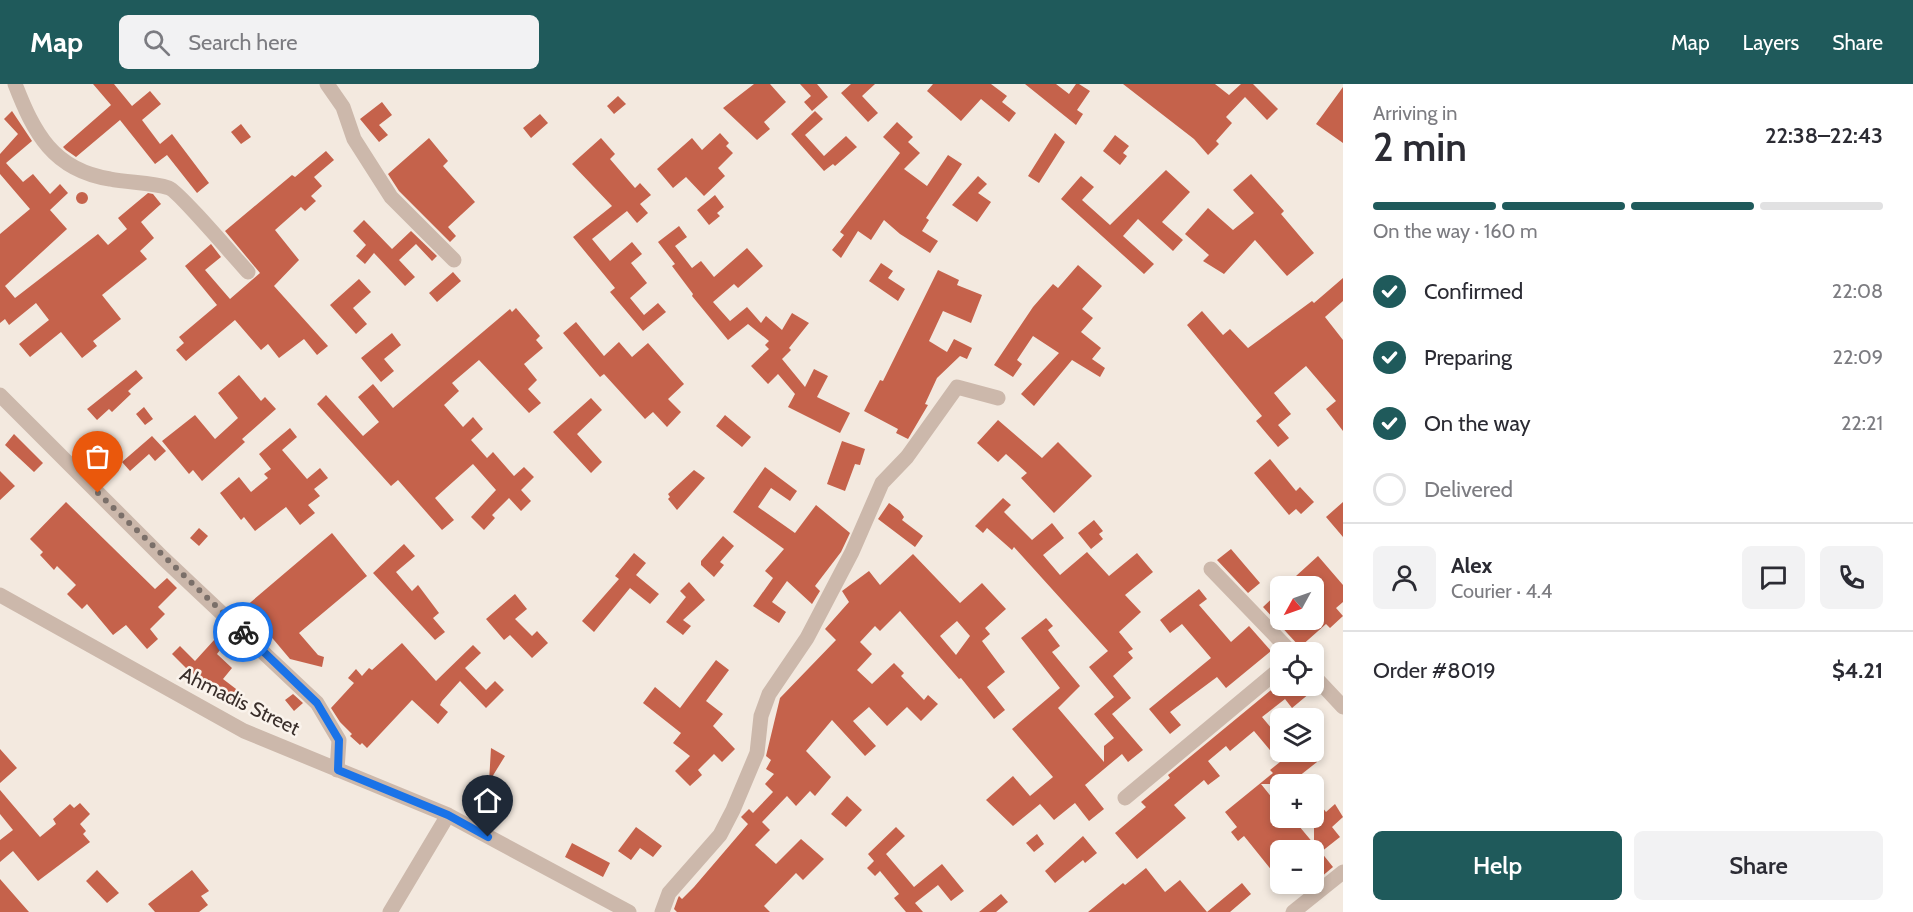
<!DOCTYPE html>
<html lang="en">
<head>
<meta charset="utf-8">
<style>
  body { margin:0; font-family:Cabin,sans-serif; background:#f2f2f3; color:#2b2b33; height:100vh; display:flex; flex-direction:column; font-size:22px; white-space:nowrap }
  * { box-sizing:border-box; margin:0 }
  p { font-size:20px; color:#7c7c81 }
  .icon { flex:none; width:33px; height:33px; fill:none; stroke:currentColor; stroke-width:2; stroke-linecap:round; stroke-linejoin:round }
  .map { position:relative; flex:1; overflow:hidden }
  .panel { display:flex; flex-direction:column; background:#fff; width:570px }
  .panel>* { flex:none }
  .needle { width:39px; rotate:230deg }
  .fabs { position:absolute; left:1270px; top:492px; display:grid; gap:12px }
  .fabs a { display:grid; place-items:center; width:54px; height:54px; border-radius:9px; background:#fff; box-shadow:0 3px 9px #0003; font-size:30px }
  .pin { position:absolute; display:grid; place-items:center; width:51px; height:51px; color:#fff; margin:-62px -26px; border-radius:50% 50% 50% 0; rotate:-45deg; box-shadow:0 0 6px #0007 }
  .pin .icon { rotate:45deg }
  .courier { position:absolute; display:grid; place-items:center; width:60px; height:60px; margin:-30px; border:4px solid #1a73e8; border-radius:50%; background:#fff; color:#222; box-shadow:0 2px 8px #0007 }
  .headline em { font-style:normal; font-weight:600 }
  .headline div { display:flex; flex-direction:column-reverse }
  .headline { display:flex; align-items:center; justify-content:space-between; height:102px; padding:0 30px }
  h1 { font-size:39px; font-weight:600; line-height:45px }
  .bar { display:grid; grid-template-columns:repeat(4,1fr); gap:9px 6px; align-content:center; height:72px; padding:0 30px }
  .bar i { height:8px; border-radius:4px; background:#e1e1e2 }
  .bar .on { background:#1f5a5b }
  .bar p { grid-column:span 4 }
  .line { display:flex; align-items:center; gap:15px; padding:0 30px; border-top:2px solid #e1e1e2 }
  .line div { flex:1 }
  .round { display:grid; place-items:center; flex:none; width:63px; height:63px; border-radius:9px; background:#f2f2f3 }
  ol { padding:0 30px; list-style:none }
  li { display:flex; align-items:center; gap:18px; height:66px }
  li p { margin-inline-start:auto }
  li .icon { padding:6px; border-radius:50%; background:#1f5a5b; color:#fff; stroke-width:4 }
  li:last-child { color:#7c7c81 }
  li i { width:33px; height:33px; border:3px solid #e1e1e2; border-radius:50% }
  .cta { display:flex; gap:12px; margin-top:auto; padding:12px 30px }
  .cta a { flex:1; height:69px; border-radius:9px; background:#1f5a5b; color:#fff; font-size:24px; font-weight:600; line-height:69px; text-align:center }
  .cta a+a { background:#f2f2f3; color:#2b2b33 }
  header { display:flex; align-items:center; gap:36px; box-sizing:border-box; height:84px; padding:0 30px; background:#1f5a5b; color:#fff }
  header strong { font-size:28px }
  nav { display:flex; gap:33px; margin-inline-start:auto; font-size:21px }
  .search { width:420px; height:54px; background:#f2f2f3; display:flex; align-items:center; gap:15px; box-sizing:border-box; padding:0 21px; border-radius:9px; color:#7c7c81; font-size:22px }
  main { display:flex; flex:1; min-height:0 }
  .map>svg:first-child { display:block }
  .building { fill:#c5624b; fill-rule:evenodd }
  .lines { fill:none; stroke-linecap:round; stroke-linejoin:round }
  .minor { stroke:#ccb8ab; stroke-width:15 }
  .done { stroke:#7a6f69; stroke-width:6; stroke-dasharray:0 10.8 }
  .route { stroke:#1a73e8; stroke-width:8 }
  .labels { text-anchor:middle; stroke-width:5; stroke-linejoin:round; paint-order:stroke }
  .street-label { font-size:20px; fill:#392e2a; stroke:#faf3ec }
</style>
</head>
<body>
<header>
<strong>Map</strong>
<div class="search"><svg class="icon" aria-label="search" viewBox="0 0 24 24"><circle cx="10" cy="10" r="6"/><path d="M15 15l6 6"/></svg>Search here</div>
<nav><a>Map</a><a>Layers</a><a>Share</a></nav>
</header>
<main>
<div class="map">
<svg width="1343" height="828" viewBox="0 0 1343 828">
  <rect width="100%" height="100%" fill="#f3e9df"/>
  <path class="building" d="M93 0H114L132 22 150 7 161 20 142 36 160 60 172 50 209 99 197 109 167 71 155 80 120 36 76 73 66 66 63 63 111 21Z
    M754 0H770L786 18 764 38 770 45 757 56 723 24Z
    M800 0H817L828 13 812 27 804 18 811 12Z
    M851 0H875L862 12 878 29 868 38 841 9Z
    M933 0H991L1007 12 1002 18 1016 29 1009 38 981 15 961 37 927 7Z
    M1025 0H1056L1069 10 1076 0H1079L1090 7 1077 26 1083 30 1076 41Z
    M1123 0H1215L1229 11 1241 0H1253L1278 25 1267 36 1245 13 1226 33 1232 39 1216 57 1219 60 1208 71 1194 55Z
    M1343 3V59L1316 40Z
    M618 12 626 20 614 30 607 22Z
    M382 18 392 31 379 41 388 51 379 58 360 35Z
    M12 27 32 57 6 79 23 98 33 90 50 110 60 100 68 109 50 126 67 145 5 202 15 214 98 150 108 161 127 145 118 134 148 109 153 110 161 120 141 138 154 154 140 167 147 175 102 211 121 235 93 257 97 262 82 274 61 248 30 273 19 260 49 236 36 219 9 241 5 235 0 239V150L30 125 0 90V70L18 50 4 35Z
    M815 27 823 35 805 51 824 72 846 52 857 63 835 82 833 80 824 87 791 50Z
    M540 30 548 39 531 54 523 44Z
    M897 38 913 53 908 58 920 69 904 85 927 102 948 71 962 80 926 134 929 136 922 147 938 157 930 169 900 150 884 136 871 156 858 147 841 174 832 166 844 151 840 148 900 69 883 53Z
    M241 40 251 53 241 60 231 48Z
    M720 49 729 59 726 62 733 69 718 84 725 92 704 112 686 93 673 104 657 85 692 54 702 66Z
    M1055 49 1065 58 1039 99 1028 92Z
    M1115 51 1129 62 1123 69 1127 72 1120 81 1103 67Z
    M429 54 448 77 443 82 475 118 448 143 456 152 450 158 399 107 388 90Z
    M601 54 615 70 610 75 635 104 640 99 651 111 640 120 648 129 637 139 627 127 592 155 610 177 632 158 642 170 631 179 647 199 630 214 644 231 658 219 666 228 643 247 610 208 615 204 573 153 612 122 572 80Z
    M326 67 334 76 314 93 322 102 311 112 316 117 305 127 301 123 275 146 299 176 274 202 328 262 317 271 304 255 279 274 268 260 261 266 235 236 186 277 176 266 184 259 179 253 217 221 185 182 211 160 221 173 205 186 230 215 260 189 225 147 292 91 295 93Z
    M1166 86 1190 108 1162 138 1183 156 1173 167 1138 135 1123 152 1154 180 1144 190 1061 115 1081 92 1094 103 1082 116 1110 141Z
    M1251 90 1284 127 1281 130 1314 169 1287 192 1255 156 1224 190 1203 177 1209 171 1185 150 1208 124 1233 146 1254 129 1233 106Z
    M978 92 987 100 978 109 991 118 977 138 952 121Z
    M76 114a6 6 0 1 1 12 0a6 6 0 1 1-12 0Z
    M715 111 724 123 717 129 720 132 709 141 697 126Z
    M364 136 392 165 411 147 437 172 432 177 416 160 399 176 415 193 405 202 374 169 365 180 356 172 366 161 353 147Z
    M679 142 687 153 675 162 692 184 701 177 714 193 747 164 763 182 738 204 734 200 713 218 730 237 747 223 761 239 766 232 782 246 792 229 809 239 789 264 791 266 782 275 805 303 814 285 828 292 817 313 850 329 840 349 788 323 795 310 778 290 768 300 751 282 769 265 765 261 769 257 748 240 728 256 692 212 693 210 672 182 675 180 658 158Z
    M881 179 893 187 888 194 905 205 898 217 869 197Z
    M1078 181 1102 202 1082 225 1093 234 1081 248 1101 264 1092 275 1105 284 1100 293 1072 276 1034 322 1021 310 1059 269 1033 252 1017 276 1022 280 1013 293 994 281 1033 223 1053 200 1058 204Z
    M938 186 959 196 957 201 982 211 971 239 943 227 929 257 947 268 954 255 972 264 967 275 960 272 937 294 925 320 928 321 908 355 896 349 898 345 864 327 880 296 883 297Z
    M453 188 461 197 437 218 429 209Z
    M1343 194V217L1325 233 1343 256V347L1326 325 1336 317 1306 282 1274 309 1291 330 1278 341 1289 354 1278 363 1256 337 1262 332 1187 241 1202 227 1223 251 1230 245 1248 264 1312 217 1314 219Z
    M359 195 371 208 353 224 367 240 356 250 330 221Z
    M516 224 540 252 536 256 543 264 524 280 537 296 528 305 541 319 529 329 479 276 452 299 459 307 444 321 463 343 473 333 483 345 471 356 487 374 493 368 514 392 524 383 534 393 521 406 531 417 521 427 509 414 492 431 495 434 484 446 471 433 496 406 473 380 435 414 454 436 442 446 398 396 391 402 317 320 326 311 363 352 379 338 358 313 373 300 393 324 510 225 512 228Z
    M576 238 604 272 619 258 632 273 648 259 684 300 668 315 681 328 667 343 653 328 645 335 604 290 600 293 563 249Z
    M392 249 401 261 384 275 394 287 381 298 361 274Z
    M136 286 143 294 128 307 131 310 112 328 109 325 97 336 87 325Z
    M239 291 261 317 265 313 276 325 242 355 245 358 202 397 193 386 189 390 162 357 195 331 215 355 238 334 218 309Z
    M591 314 602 326 577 350 602 378 591 389 553 348Z
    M144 323 153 335 145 341 136 330Z
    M725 331 751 353 742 363 716 342Z
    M998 336 1042 374 1058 358 1092 392 1054 429 1021 394 1027 389 1006 370 998 378 977 359Z
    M290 344 297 353 282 366 307 395 320 384 328 394 314 405 320 412 308 421 315 429 300 441 286 423 255 447 244 433 241 436 220 409 239 393 251 408 268 394 264 390 271 385 259 370Z
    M14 350 43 379 34 388 5 361Z
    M152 352 166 367 155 377 149 370 130 387 122 378Z
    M842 357 865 365 860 381 855 380 845 407 827 400Z
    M1270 375 1296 407 1300 403 1314 418 1301 430 1296 425 1289 431 1254 389Z
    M765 383 797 407 790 417 771 404 758 423 795 449 816 421 850 449 841 468 815 502 820 507 812 520 787 497 772 518 786 528 779 539 753 522 773 494 765 487 784 465 733 428Z
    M694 386 705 394 677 426 668 415 670 413 668 410Z
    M0 387 15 402 0 416Z
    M1003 414 1011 421 1004 428 1032 456 1052 439 1064 454 1043 471 1060 491 1087 468 1109 492 1137 469 1153 488 1125 511 1141 528 1119 548 1133 565 1128 568 1133 574 1113 592 1131 614 1112 630 1143 666 1128 678 1122 670 1085 701 1104 725 1089 737 1075 719 1054 736 1040 720 1013 742 986 716 1013 692 1030 712 1053 693 1012 645 1060 604 1021 554 1046 534 1053 542 1048 546 1060 562 1052 568 1080 602 1058 624 1104 678V662L1114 654 1094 630 1114 613 1089 583 1108 567 1014 463 1012 466 987 444 983 449 975 442Z
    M66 418 155 505 167 494 177 504 158 523 165 530 150 545 158 555 147 565 126 541 113 551 87 520 82 525 67 510 76 501 57 482 54 486 40 471 43 468 30 455Z
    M1343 418V453L1326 433Z
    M889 419 900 427 904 433 902 436 923 452 915 463 878 435Z
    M1094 436 1103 447 1099 450 1103 455 1091 465 1078 449Z
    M199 444 208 452 199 462 190 454Z
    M332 449 367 492 299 549 318 571 324 573 322 583 290 575 263 543 260 545 245 523Z
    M723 452 734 462 720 478 724 481 714 493 701 481V477Z
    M404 460 415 472 396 488 412 507 418 501 439 529 433 534 445 548 435 556 373 489Z
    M1231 465 1260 499 1248 509 1217 476Z
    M634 469 646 479 636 491 659 510 650 520 630 504 594 548 582 537 619 495 615 492Z
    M913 470 960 519 982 499 1006 525 985 544 990 550 982 557 1005 588 987 603 1005 626 994 635 961 594 959 595 900 527 880 547 875 542 860 558 872 570 857 586 872 600 894 579 904 589 901 592 924 616 928 611 938 620 921 637 907 623 887 642 869 623 853 637 876 662 865 672 832 636 806 667 831 693 815 712 810 707 796 722 787 712 762 738 770 746 755 761 776 780 801 755 824 775 803 796 796 789 764 822 770 828H677L674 825 678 814 679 812 682 815 694 803 748 740 741 733 749 725 753 729 773 708 765 700 774 690 766 685 771 676 766 672 780 614 836 556 825 545 849 518 842 507 869 487 880 501ZM957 537 970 552 956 571 940 552Z
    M1318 472 1343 501V518L1336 524 1343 532 1330 544 1326 540 1300 563 1263 523 1281 506V536H1314V502H1285Z
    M689 498 705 516 683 536 691 542 683 551 666 538 686 513 680 507Z
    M1199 505 1207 515 1199 521 1231 558 1249 542 1271 567 1226 604 1217 593 1170 628 1181 641 1170 650 1149 625 1211 574 1182 540 1170 549 1160 536Z
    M515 510 527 525 515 535 532 552 537 547 548 559 532 574 510 551 504 556 486 535Z
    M215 555 223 562 217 570 232 584 223 595 240 608 232 618 195 593 172 570 180 562 195 577Z
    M402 559 436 597 473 561 481 569 465 584 486 606 495 597 504 606 486 624 460 597 442 617 440 621 448 628 438 640 412 616 367 664 362 659 360 661 350 652 352 650 340 638 331 624 354 599 348 594 356 585 362 592 369 584 372 586Z
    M716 576 729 586 706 617 723 630 713 642 735 665 722 678 714 670 698 686 702 691 690 702 675 687 690 672 673 659 681 649 643 619 655 603 680 624Z
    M1276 602H1304L1310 609 1292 624 1285 615 1262 633 1281 656V668H1308L1317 678 1298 693 1304 700H1261L1281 725V734H1288L1296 744 1299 742 1314 760V713L1326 728 1335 720 1343 733 1332 743 1340 753 1321 768 1333 783 1314 799V766H1281V798L1244 752 1238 757 1231 748 1237 743 1225 728 1273 689 1270 686 1280 678 1254 647 1230 667 1226 662 1208 677 1220 692 1208 701 1204 696 1174 721 1186 734 1137 775 1115 749 1146 723 1141 718 1170 694 1168 691Z
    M293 610 303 619 294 627 285 616Z
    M491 664 505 672 489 698Z
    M0 665 17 684 0 699Z
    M0 706 40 753 56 740 53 735 70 720 74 724 80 719 90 730 80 740 86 747 83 750 90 758 38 797 13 767 0 778V756L13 746 0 730Z
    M847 712 862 726 846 743 831 730Z
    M636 743 662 762 653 773 640 764 631 776 618 767Z
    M896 743 905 752 886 770 914 803 942 780 964 807 951 817 938 801 915 819 923 828H906L894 814 899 810 880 787 875 792 867 784 874 777 868 770Z
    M1037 750 1044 760 1034 768 1026 759Z
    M1083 752 1097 769 1085 779 1083 776 1055 799 1045 787Z
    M572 759 610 779 603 793 565 773Z
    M1146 784 1165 808 1180 796 1207 828H1088L1123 799 1125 801Z
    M97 786 119 809 107 819 86 797Z
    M192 786 209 807 201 812 208 821 199 828H155L148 820Z
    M0 795 29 828H0Z
    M1242 799 1251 810 1230 828H1207Z
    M1001 810 1008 818 996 828H979Z"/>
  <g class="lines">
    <path class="minor" d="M15 0C34 49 53 86 110 95 128 99 151 98 169 104 178 107 237 176 248 188
      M327 0 343 23 354 55 391 113 454 176
      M0 311 163 474 317 619 339 656 337 686
      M1211 485 1291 568
      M0 511 244 647 448 731 629 828
      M1314 592 1343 623
      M1125 714 1281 584
      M390 828 448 731
      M662 828 669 809 720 751 733 726 757 669 761 632 769 610 807 554 852 468 882 399 907 373 957 303 998 314
      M1293 828 1343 788"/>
  </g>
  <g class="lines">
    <path class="done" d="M98 409 243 548"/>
    <path class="route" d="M243 548 317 619 339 656 338 686 448 731 488 753"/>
  </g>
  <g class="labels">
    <g class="street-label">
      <text transform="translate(240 617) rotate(26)" y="7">Ahmadis Street</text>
    </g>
  </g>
</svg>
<div class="fabs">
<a><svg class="needle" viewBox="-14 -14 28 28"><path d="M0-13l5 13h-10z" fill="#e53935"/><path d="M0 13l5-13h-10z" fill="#7c7c81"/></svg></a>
<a><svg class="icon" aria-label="locate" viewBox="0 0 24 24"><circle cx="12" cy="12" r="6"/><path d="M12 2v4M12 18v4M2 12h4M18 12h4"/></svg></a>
<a><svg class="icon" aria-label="layers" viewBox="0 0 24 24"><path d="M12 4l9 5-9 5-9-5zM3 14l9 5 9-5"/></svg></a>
<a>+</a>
<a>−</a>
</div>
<div class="pin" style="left:98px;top:409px;background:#ea580c"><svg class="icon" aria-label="bag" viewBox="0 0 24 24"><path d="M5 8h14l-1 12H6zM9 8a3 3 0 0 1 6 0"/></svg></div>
<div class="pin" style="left:488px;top:753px;background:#1f2937"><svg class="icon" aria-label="home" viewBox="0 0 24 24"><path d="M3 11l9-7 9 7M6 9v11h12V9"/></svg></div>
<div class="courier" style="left:243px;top:548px"><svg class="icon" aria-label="bike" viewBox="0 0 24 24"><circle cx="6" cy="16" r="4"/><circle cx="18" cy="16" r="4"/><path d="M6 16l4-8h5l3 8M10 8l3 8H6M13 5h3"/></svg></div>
</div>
<section class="panel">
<div class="headline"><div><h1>2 min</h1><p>Arriving in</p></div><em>22:38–22:43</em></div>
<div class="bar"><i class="on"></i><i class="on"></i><i class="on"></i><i></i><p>On the way · 160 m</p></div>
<ol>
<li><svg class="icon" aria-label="check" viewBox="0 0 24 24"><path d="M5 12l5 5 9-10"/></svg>Confirmed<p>22:08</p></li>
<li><svg class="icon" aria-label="check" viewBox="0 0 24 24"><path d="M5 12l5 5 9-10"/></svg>Preparing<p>22:09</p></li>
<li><svg class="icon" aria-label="check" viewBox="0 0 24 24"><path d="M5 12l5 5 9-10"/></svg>On the way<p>22:21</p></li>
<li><i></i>Delivered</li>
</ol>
<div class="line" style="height:108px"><a class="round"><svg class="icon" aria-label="person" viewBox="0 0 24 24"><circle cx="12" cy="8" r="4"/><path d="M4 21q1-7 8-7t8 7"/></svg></a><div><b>Alex</b><p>Courier · 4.4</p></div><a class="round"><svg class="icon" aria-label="chat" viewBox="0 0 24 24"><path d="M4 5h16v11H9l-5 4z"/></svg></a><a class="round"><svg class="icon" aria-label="phone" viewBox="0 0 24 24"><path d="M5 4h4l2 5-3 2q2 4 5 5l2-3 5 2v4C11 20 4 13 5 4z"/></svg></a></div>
<div class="line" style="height:78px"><div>Order #8019</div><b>$4.21</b></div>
<div class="cta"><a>Help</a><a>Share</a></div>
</section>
</main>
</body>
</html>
